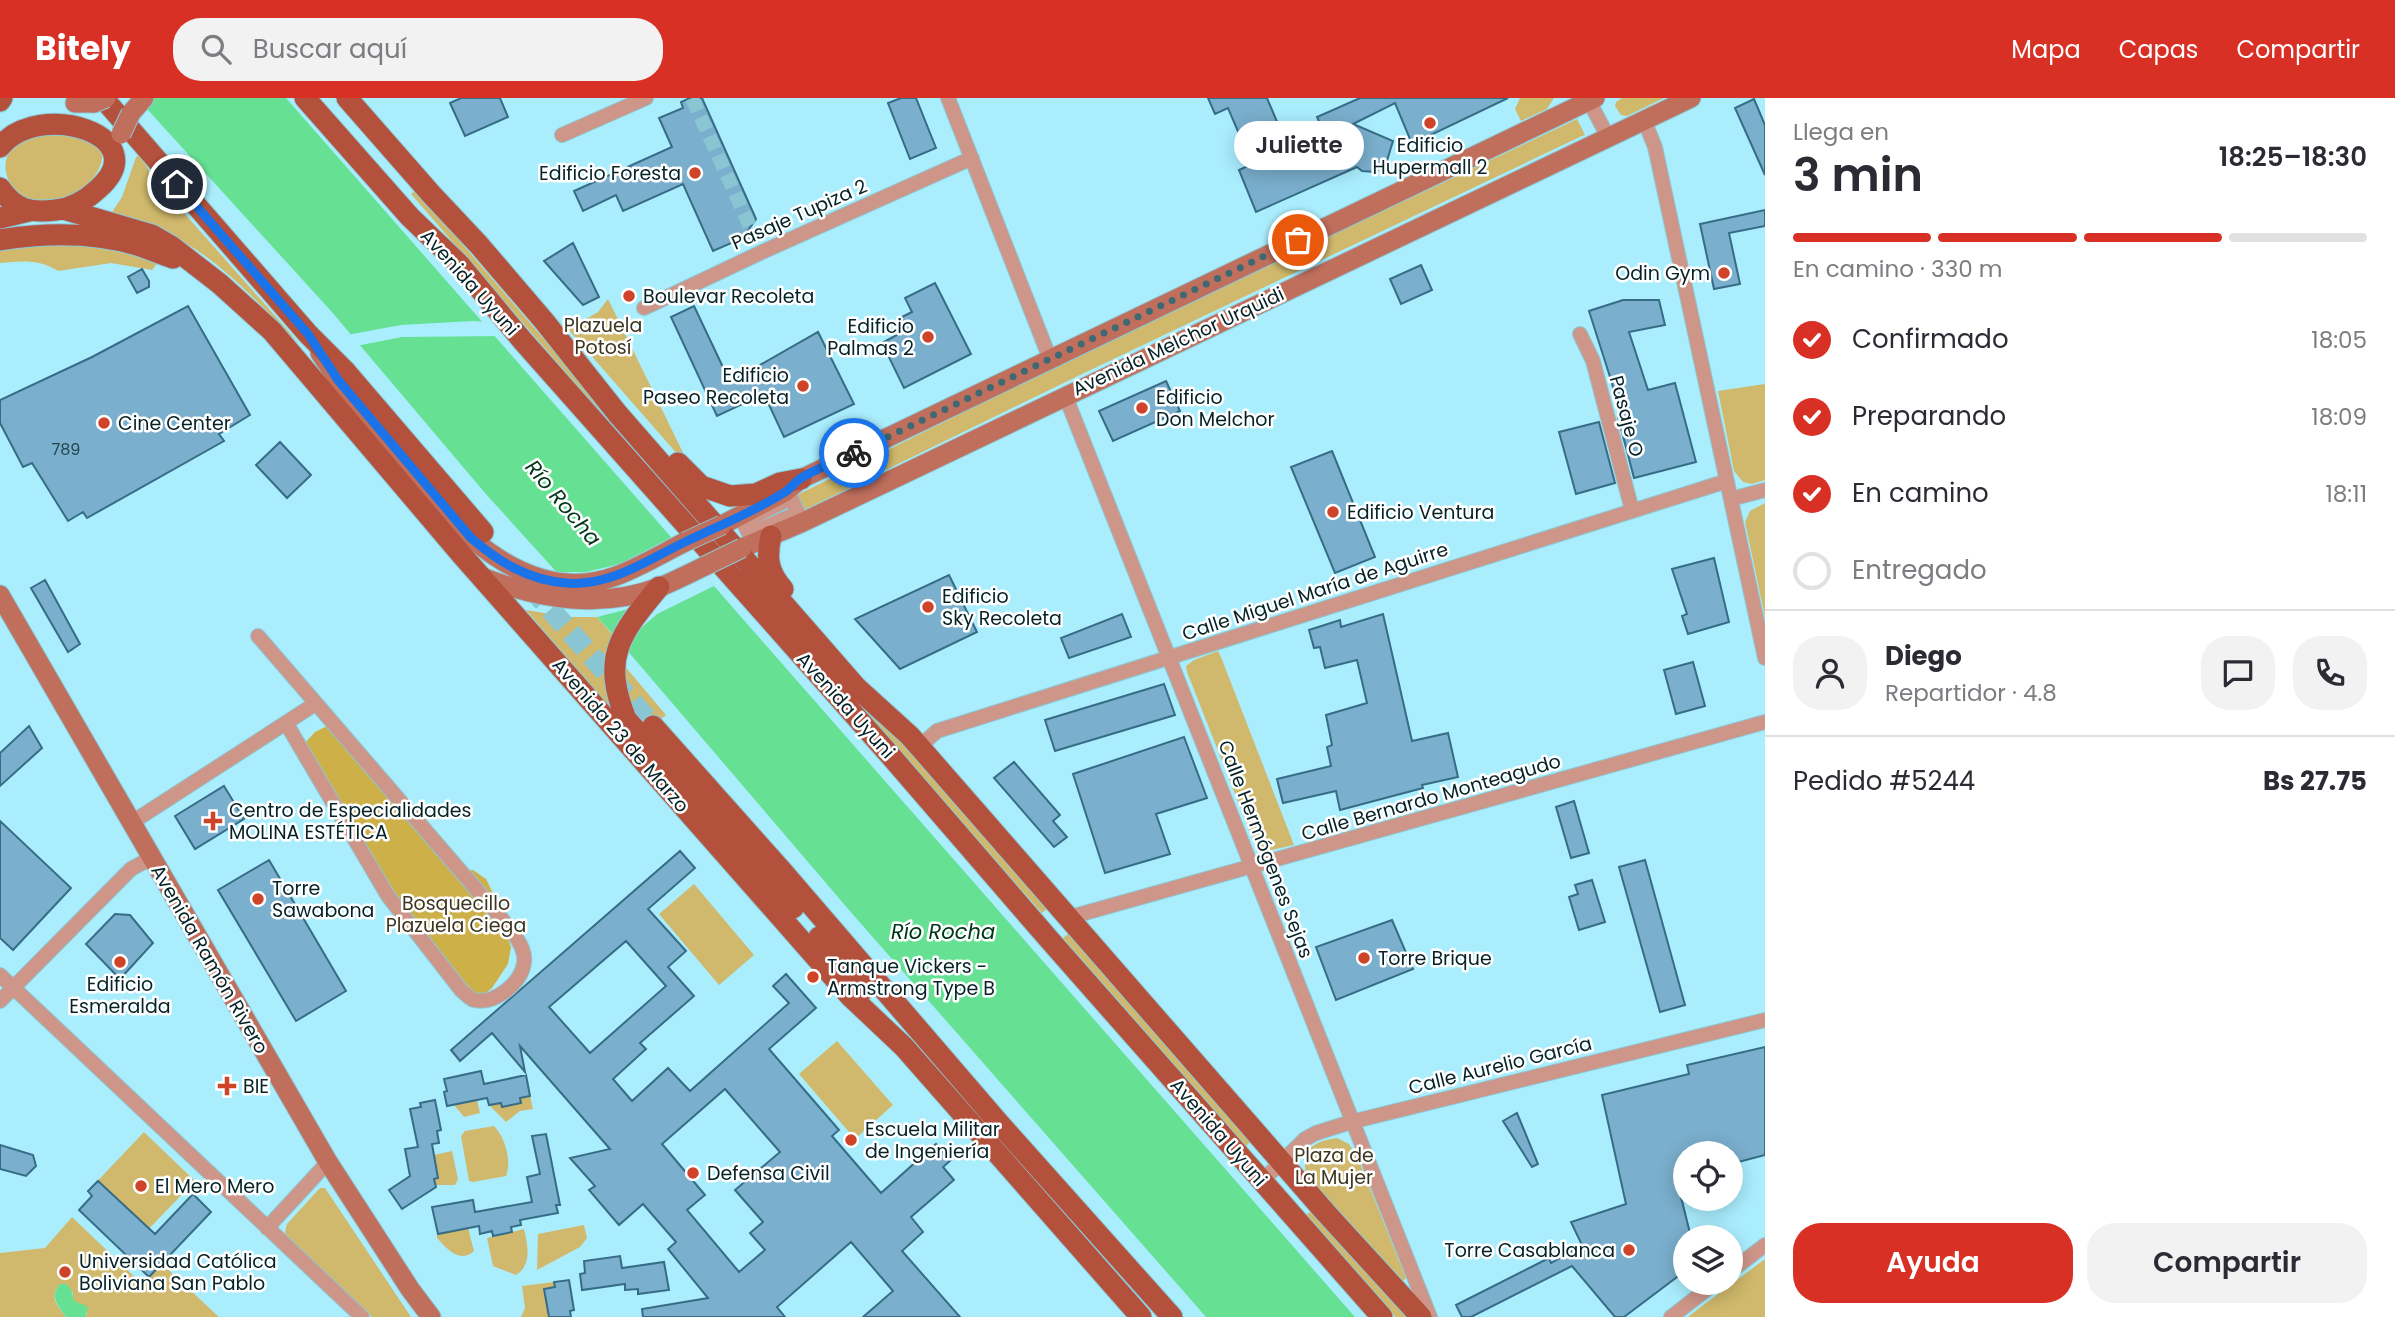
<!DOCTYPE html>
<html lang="es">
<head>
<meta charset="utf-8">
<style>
  body { margin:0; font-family:Poppins,sans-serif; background:#f2f2f3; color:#2b2b33; height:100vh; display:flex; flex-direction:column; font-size:26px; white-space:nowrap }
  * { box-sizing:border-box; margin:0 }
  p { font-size:23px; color:#7c7c81 }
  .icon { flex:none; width:38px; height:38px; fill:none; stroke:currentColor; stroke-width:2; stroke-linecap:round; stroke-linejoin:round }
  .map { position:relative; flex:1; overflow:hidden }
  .details { display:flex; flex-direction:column; background:#fff; width:630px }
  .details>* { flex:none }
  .fabs { position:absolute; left:1673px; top:1043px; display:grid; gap:14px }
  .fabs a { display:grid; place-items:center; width:70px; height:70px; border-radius:50%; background:#fff; box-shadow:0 4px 18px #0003; font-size:35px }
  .pin { position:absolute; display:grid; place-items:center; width:60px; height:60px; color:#fff; margin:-30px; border:4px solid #fff; border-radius:50%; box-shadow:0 2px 7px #0007 }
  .courier { position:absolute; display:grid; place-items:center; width:70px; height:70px; margin:-35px; border:5px solid #1a73e8; border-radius:50%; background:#fff; color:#222; box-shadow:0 2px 9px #0007 }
  .bubble { position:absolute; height:49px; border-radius:24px; background:#fff; box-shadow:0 4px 18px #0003; font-size:23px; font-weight:600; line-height:49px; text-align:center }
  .summary em { font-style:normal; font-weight:600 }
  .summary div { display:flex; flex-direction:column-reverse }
  .summary { display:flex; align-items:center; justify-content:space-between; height:119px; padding:0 28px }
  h1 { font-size:46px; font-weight:600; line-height:52px }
  .bar { display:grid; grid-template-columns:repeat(4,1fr); gap:10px 7px; align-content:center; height:84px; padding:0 28px }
  .bar i { height:9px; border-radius:5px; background:#e1e1e2 }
  .bar .on { background:#d93025 }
  .bar p { grid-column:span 4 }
  .line { display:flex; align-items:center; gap:18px; padding:0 28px; border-top:2px solid #e1e1e2 }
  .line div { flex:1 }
  .round { display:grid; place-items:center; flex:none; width:74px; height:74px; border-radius:28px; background:#f2f2f3 }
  ol { padding:0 28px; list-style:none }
  li { display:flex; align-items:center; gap:21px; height:77px }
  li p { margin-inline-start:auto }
  li .icon { padding:7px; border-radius:50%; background:#d93025; color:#fff; stroke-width:4 }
  li:last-child { color:#7c7c81 }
  li i { width:38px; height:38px; border:4px solid #e1e1e2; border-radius:50% }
  .button { display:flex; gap:14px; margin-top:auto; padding:14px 28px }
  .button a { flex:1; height:80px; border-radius:28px; background:#d93025; color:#fff; font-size:28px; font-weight:600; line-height:80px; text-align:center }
  .button a+a { background:#f2f2f3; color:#2b2b33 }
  header { display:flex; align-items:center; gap:42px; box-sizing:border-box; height:98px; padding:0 35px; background:#d93025; color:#fff }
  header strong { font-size:33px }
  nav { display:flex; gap:38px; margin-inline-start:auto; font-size:24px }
  .search { width:490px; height:63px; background:#f2f2f3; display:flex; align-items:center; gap:18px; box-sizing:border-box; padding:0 24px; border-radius:28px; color:#7c7c81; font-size:26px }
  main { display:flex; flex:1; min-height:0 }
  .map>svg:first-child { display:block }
  .green { fill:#d0b96c }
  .forest { fill:#cdb048 }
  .water { fill:#66e193 }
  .pier { fill:#aaeefe }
  .building { fill:#7aafcd; stroke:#376c87; stroke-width:2; fill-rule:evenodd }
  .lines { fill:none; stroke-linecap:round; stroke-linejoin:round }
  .street-tunnel { stroke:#89c5d3; stroke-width:14; stroke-dasharray:14 7; stroke-linecap:butt }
  .primary-tunnel { stroke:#89c5d3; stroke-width:21; stroke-dasharray:21 10; stroke-linecap:butt }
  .street-casing { stroke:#8cc9d7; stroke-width:16 }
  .secondary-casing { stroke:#8cc9d7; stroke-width:21 }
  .primary-casing { stroke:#8cc9d7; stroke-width:23 }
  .street { stroke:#ce9689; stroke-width:14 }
  .secondary { stroke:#c06f5d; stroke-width:19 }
  .primary { stroke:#b4513c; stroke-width:21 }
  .secondary-bridge-casing { stroke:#8cc9d7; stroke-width:21; stroke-linecap:butt }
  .secondary-bridge { stroke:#c06f5d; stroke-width:19 }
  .done { stroke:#3f6972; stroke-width:7; stroke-dasharray:0 12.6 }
  .route { stroke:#1a73e8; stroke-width:9 }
  .poi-dot { fill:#cf4429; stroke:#fff; stroke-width:2.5 }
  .labels { text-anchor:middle; stroke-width:5; stroke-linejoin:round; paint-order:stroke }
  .number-label { font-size:16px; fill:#224550 }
  .poi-label { font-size:19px; fill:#052227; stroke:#fff; text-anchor:start }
  .street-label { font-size:19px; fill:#052227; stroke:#fff }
  .park-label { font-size:19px; fill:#3d361f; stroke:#fff }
  .water-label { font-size:21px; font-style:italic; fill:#003618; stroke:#fff }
</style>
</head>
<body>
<header>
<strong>Bitely</strong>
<div class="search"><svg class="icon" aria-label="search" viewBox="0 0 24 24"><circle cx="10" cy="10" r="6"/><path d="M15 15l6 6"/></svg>Buscar aquí</div>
<nav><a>Mapa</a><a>Capas</a><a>Compartir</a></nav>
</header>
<main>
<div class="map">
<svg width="1765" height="1219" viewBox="0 0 1765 1219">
  <rect width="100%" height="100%" fill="#aaeefe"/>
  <path class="green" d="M1520 0H1554L1547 11 1521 23 1515 11Z
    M1622 0H1664L1627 18 1621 17 1615 8 1616 4Z
    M53 16 69 18 103 51C104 104 15 124 6 74 4 61 8 55 16 45 22 38 29 25 37 20 41 18 48 17 53 16Z
    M1577 21 1585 37 1582 38 1080 277 798 415 791 400 1073 260Z
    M140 57C146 65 148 73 154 81L300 246C260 208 222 162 172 138 153 128 130 123 110 117L122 99 136 59Z
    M416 92 699 422 696 424 411 96Z
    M50 144 105 146 158 164 152 172 111 165 58 173C40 161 21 163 0 165V151Z
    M608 201 692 373 568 231 598 214Z
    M1765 286V382L1752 386 1743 384 1734 373 1718 293Z
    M1765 405V519L1745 424 1750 413Z
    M745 476 862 609 909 652 1048 810 1042 815 742 479Z
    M526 512 569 519H597L613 537 618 619Z
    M1218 553 1221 559 1294 747 1267 753 1254 744 1187 574 1186 568 1194 562Z
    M623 566 666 617 645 635 627 608Z
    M694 786 754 857 719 887 659 816Z
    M1069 835 1252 1042 1246 1048 1063 840Z
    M837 943 893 1007 855 1041 799 976Z
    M530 998 533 1011 520 1013 506 1024 489 1007 501 1005 502 1009 520 1000Z
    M477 1002 480 1015 464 1019 454 1007Z
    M494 1028C505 1039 512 1063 506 1078L473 1084 469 1083 461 1038 465 1033Z
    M144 1034 195 1083 138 1142 88 1093Z
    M1337 1040 1349 1046 1357 1058 1406 1180 1403 1183 1306 1077C1301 1052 1313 1043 1337 1040Z
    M452 1053 458 1081 455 1087H436L434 1081 438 1079 434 1057Z
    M320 1090H325L411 1219H372L287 1140 285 1134 287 1126Z
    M1311 1113 1406 1219H1395L1305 1118Z
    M72 1119 142 1186 162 1166 219 1219H85L87 1215 80 1205 76 1206 73 1202V1195L66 1186H60C48 1199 58 1208 66 1219H0V1155L45 1150Z
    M584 1127 587 1140 580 1149 537 1172 538 1136Z
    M468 1130 474 1153C460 1166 447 1151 437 1140V1132L444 1131 445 1135Z
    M524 1131C528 1148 532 1167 516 1177L493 1168 487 1140Z
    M1765 1161V1219H1688L1698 1211Z
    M554 1184 555 1189 544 1191 549 1219H521L525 1210 522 1188Z"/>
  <path class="forest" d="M327 628 342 630 373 660 376 681 456 772H473L486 781 493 795 511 849 508 866 492 890 482 898H473L386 800 304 646 315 634Z"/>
  <path class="water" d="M137 0H286L1355 1219H1206L849 812 620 544 485 395 331 213Z
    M60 1186H66L70 1190C77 1203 68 1202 85 1207L88 1210 85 1219H66C58 1207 49 1199 60 1186Z"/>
  <path class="pier" d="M473 223 488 224 500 238 402 239 356 248 347 237 401 227Z
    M672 439 714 488 657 516 640 531 633 542 628 555 613 537 632 510 597 519 557 474H586L620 466Z"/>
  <path class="building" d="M461 0H500L508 19 465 38 450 5Z
    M690 0H702L756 121 743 140 713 153 683 86 623 113 616 97 583 113 574 93 672 49 659 20 683 10 681 4Z
    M901 0H916L936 50 910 61 888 5Z
    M1208 0H1267L1289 52 1296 48 1299 54 1327 41 1317 19 1360 0H1508L1412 46 1395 5 1353 26 1393 43 1386 66 1375 74 1362 73 1357 69 1256 114 1239 72 1252 66 1228 10 1215 16Z
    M1754 1 1765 27V77L1735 10Z
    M1765 112V128L1729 135 1740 186 1714 191 1700 126Z
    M573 145 599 199 583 207 544 163Z
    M1421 167 1432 192 1401 206 1390 181Z
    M142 171 149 183V189L137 195 128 179Z
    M935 185 971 256 904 290 882 245 906 232 900 220 912 214 905 200Z
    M1623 202H1659L1665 227 1629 234 1648 292 1675 285 1696 364 1634 380 1618 319 1621 318 1611 282 1589 213Z
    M188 208 250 317 219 336 224 343 87 420 83 414 68 423 32 365 23 369 0 325V302L92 259Z
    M694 208 730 284 818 234 854 306 784 339 764 296 717 318 671 219Z
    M1166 283 1180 313 1113 343 1099 313Z
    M1599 324 1615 385 1576 396 1559 334Z
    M280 344 311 377 287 400 256 367Z
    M1332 353 1375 459 1335 475 1291 369Z
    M1714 460 1729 524 1688 536 1682 518 1687 516 1672 471Z
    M949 477 977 534 900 571 855 521Z
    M45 482 80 546 68 554 31 490Z
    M1122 516 1131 539 1069 560 1061 540Z
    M1383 516 1412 643 1448 635 1458 679 1422 687 1423 690 1340 712 1336 693 1283 705 1277 681 1331 668 1327 649 1332 647 1326 617 1367 605 1357 562 1325 570 1320 549 1314 550 1309 532 1340 522 1341 529Z
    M1693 564 1705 608 1676 616 1664 572Z
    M1164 586 1175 617 1055 653 1045 622Z
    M29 628 42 650 0 688V655Z
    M1184 639 1207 700 1156 716 1170 756 1105 775 1073 676Z
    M1014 664 1060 717 1053 723 1067 739 1054 749 994 680Z
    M224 688 244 721 195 751 175 718Z
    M1574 703 1589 755 1571 760 1556 709Z
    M0 723 71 790 13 852 0 840Z
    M680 753 695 770 648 811 686 853 668 869 694 898 640 945 646 951 613 981 632 1003 668 970 690 993 789 905 773 888 786 876 816 910 769 951 839 1032 832 1038 881 1095 936 1046 951 1062 943 1069 954 1082 911 1119 923 1134 902 1153 960 1219H863L893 1193 851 1144 777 1209 785 1219H643L642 1211 708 1200 668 1151 676 1144 643 1106 619 1127 589 1092 595 1088 570 1060 610 1051 520 948 525 974 492 935 460 963 451 952ZM626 843 666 888 590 955 549 909ZM725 991 780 1054 735 1092 763 1124 750 1135 765 1152 739 1174 687 1112 705 1097 662 1046Z
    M269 762 346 893 296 923 218 792Z
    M1645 762 1685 907 1660 914 1619 769Z
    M1592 782 1605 824 1579 832 1569 799 1578 796 1575 787Z
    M115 816 130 817 153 845 120 881 86 846Z
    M1392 822 1413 871 1336 902 1316 849Z
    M1765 949V1057L1731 1066V1055H1685V1077L1676 1079 1691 1139H1685V1173L1624 1219H1615L1572 1168 1471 1219H1462L1456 1207 1549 1160 1551 1165 1582 1147 1571 1124 1626 1106 1602 997 1689 976 1687 967Z
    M481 973 484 986 526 977 530 998 520 1000 521 1005 502 1009 501 1005 489 1007 487 1000 447 1008 444 994 447 993 444 981Z
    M435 1002 441 1032 437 1033 439 1045 432 1046 438 1080 434 1081 436 1089 402 1111 389 1092 410 1078 405 1051 418 1049 410 1011 421 1009 420 1005Z
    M1517 1015 1538 1066 1532 1069 1503 1023Z
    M546 1036 560 1107H556L558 1115 520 1122 521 1127 511 1129 512 1134 493 1138 492 1133 480 1136 479 1128 438 1136 432 1109 473 1102 475 1114 532 1104 527 1079 540 1076 532 1038Z
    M0 1047 33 1057 36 1068 26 1078 0 1071Z
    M98 1083 155 1136 193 1096 211 1114 149 1179 79 1112 92 1098 88 1093Z
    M620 1158 622 1170 664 1164 669 1192 638 1196V1191L625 1192V1186L582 1192 580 1176 585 1175 584 1163Z
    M569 1182 574 1212 570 1213 571 1219H549L544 1191 555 1189 554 1184Z"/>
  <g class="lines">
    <path class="street-tunnel" d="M692 0 757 144"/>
    <path class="primary-tunnel" d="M530 488 653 628"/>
    <g class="street-casing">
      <path id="street" d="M948 0 1050 261
        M1583 0 1589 3 1608 39
        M1644 22 1655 49 1765 560
        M562 37 646 0
        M644 210 762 154 972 60
        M1580 236 1593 263 1632 412
        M1065 297 1430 1219
        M791 400 798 415 749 436 743 424Z
        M1731 401 1765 392
        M258 538 513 834C519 844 526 854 524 865 521 885 495 907 474 902 470 901 465 895 461 892L388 798 286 625
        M919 649 937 633 1727 383
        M131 725 315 606
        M1067 820 1765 624
        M0 877 362 1219
        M0 903 131 771 151 760
        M1262 1083 1305 1041 1316 1035 1351 1024 1765 922
        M267 1130 328 1064
        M1731 1173 1765 1147
        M1671 1219 1715 1185"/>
    </g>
    <g class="secondary-casing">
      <path id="secondary" d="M75 5H94
        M131 15 144 0
        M320 255 338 282 471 440C512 475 562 498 616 478 640 469 663 455 685 444
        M722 427 785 394 801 381 1595 0
        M742 450 801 425 1691 0
        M485 480C542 502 601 511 660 489 675 483 690 475 705 468
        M0 497 328 1064 410 1191 431 1219"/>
    </g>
    <g class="primary-casing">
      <path id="primary" d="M103 0 308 236 346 274 483 434
        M305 0 410 119 459 166 522 242 889 656 1047 839 1382 1219
        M347 0 432 97 479 147 544 223 617 315 856 589 910 638 1326 1115 1421 1219
        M0 3 2 0
        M0 49C39 0 158 38 98 91 86 102 73 110 56 112 30 115 15 112 0 90
        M63 111 152 137 171 148 220 186 272 233 461 456 682 707 850 898 904 949 1141 1219
        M0 120 29 113
        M0 142C44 135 93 134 137 147 149 151 161 156 173 160
        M678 365 701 388 730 398 756 396 780 385 801 381
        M771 438C766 460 768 474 783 491
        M659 489C620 536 601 559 626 621L793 810
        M653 628 782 773 998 1024 1172 1219
        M819 839 865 891"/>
    </g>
    <use href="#street" class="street"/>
    <use href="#secondary" class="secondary"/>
    <use href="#primary" class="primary"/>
    <g class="secondary-bridge-casing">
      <path id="secondary-bridge" d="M94 5 106 0
        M121 36 131 15
        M685 444 722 427
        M705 468 742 450"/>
    </g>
    <use href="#secondary-bridge" class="secondary-bridge"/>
  </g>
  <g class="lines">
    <path class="done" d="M854 355 1298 142"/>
    <path class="route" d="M177 86 308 236 338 282 471 440C499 464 528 482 566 485 610 489 647 462 685 444 718 428 754 414 785 394 791 390 795 384 801 380 818 370 837 363 854 355"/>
  </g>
  <g class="poi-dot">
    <circle cx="1430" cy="25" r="7"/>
    <circle cx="695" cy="75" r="7"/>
    <circle cx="1724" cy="175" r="7"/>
    <circle cx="629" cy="198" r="7"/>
    <circle cx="928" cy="239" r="7"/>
    <circle cx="803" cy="288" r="7"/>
    <circle cx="1142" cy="310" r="7"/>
    <circle cx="104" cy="325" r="7"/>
    <circle cx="1333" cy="414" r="7"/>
    <circle cx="928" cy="509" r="7"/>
    <path d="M209.5 712.5h7v7h7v7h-7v7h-7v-7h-7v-7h7z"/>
    <circle cx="258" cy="801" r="7"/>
    <circle cx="1364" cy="860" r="7"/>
    <circle cx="120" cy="864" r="7"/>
    <circle cx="813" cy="879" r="7"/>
    <path d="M223.5 977.5h7v7h7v7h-7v7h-7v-7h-7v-7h7z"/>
    <circle cx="851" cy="1042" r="7"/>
    <circle cx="693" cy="1075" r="7"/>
    <circle cx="141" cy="1088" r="7"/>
    <circle cx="1629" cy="1152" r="7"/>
    <circle cx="65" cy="1174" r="7"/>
  </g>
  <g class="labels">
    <g class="number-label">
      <text x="66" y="357">789</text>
    </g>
    <g class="poi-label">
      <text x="1430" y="54" text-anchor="middle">Edificio<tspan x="1430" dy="22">Hupermall 2</tspan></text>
      <text x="681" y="82" text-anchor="end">Edificio Foresta</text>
      <text x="1710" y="182" text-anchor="end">Odin Gym</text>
      <text x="643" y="205">Boulevar Recoleta</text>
      <text x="914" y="235" text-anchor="end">Edificio<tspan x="914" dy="22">Palmas 2</tspan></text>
      <text x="789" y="284" text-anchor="end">Edificio<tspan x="789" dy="22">Paseo Recoleta</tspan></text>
      <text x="1156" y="306">Edificio<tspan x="1156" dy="22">Don Melchor</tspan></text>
      <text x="118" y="332">Cine Center</text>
      <text x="1347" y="421">Edificio Ventura</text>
      <text x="942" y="505">Edificio<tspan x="942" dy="22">Sky Recoleta</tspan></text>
      <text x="229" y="719">Centro de Especialidades<tspan x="229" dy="22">MOLINA ESTÉTICA</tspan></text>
      <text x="272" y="797">Torre<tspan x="272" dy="22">Sawabona</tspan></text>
      <text x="1378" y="867">Torre Brique</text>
      <text x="827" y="875">Tanque Vickers -<tspan x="827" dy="22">Armstrong Type B</tspan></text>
      <text x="120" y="893" text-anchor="middle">Edificio<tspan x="120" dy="22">Esmeralda</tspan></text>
      <text x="243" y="995">BIE</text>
      <text x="865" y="1038">Escuela Militar<tspan x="865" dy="22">de Ingeniería</tspan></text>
      <text x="707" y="1082">Defensa Civil</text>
      <text x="155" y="1095">El Mero Mero</text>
      <text x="1615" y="1159" text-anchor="end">Torre Casablanca</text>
      <text x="79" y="1170">Universidad Católica<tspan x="79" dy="22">Boliviana San Pablo</tspan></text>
    </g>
    <g class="street-label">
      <text transform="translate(799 116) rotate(-24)" y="7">Pasaje Tupiza 2</text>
      <text transform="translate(470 184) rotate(48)" y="7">Avenida Uyuni</text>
      <text transform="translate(1178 243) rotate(-25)" y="7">Avenida Melchor Urquidi</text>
      <text transform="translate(1627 318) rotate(75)" y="7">Pasaje O</text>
      <text transform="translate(1315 493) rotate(-18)" y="7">Calle Miguel María de Aguirre</text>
      <text transform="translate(846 607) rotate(48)" y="7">Avenida Uyuni</text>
      <text transform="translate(621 637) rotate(49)" y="7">Avenida 23 de Marzo</text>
      <text transform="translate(1431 699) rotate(-16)" y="7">Calle Bernardo Monteagudo</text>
      <text transform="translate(1266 751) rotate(69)" y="7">Calle Hermógenes Sejas</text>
      <text transform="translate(210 861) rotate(60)" y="7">Avenida Ramón Rivero</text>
      <text transform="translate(1500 967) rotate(-14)" y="7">Calle Aurelio García</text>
      <text transform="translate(1219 1034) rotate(49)" y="7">Avenida Uyuni</text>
    </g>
    <g class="park-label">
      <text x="603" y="234">Plazuela<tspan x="603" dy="22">Potosí</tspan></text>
      <text x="456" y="812">Bosquecillo<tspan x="456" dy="22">Plazuela Ciega</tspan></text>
      <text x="1334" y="1064">Plaza de<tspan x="1334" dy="22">La Mujer</tspan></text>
    </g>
    <g class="water-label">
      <text transform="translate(563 405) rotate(50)" y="7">Río Rocha</text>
      <text x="943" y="841">Río Rocha</text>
    </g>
  </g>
</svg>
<div class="fabs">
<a><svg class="icon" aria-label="locate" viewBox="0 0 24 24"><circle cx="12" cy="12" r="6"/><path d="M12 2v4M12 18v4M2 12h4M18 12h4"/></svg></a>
<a><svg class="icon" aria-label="layers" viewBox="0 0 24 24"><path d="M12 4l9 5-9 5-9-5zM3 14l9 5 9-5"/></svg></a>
</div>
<div class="pin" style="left:1298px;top:142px;background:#ea580c"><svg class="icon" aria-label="bag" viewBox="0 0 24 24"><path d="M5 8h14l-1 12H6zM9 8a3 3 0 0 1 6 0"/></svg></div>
<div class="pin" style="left:177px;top:86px;background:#1f2937"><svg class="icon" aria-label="home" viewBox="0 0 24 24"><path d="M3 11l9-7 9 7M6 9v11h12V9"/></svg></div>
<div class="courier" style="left:854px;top:355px"><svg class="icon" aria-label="bike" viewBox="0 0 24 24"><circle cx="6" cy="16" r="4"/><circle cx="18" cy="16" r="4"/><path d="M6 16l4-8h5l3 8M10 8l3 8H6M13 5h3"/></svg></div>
<div class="bubble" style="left:1234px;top:23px;width:130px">Juliette</div>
</div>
<section class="details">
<div class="summary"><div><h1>3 min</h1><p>Llega en</p></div><em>18:25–18:30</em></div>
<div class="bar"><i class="on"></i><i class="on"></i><i class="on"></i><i></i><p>En camino · 330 m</p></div>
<ol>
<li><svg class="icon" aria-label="check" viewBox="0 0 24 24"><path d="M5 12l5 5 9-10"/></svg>Confirmado<p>18:05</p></li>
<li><svg class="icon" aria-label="check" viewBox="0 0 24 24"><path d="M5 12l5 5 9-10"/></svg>Preparando<p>18:09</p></li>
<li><svg class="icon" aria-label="check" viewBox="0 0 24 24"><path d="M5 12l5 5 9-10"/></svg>En camino<p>18:11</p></li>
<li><i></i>Entregado</li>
</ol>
<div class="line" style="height:126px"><a class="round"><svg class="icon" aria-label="person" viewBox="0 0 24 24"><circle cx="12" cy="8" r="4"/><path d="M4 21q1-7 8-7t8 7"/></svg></a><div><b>Diego</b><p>Repartidor · 4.8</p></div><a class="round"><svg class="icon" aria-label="chat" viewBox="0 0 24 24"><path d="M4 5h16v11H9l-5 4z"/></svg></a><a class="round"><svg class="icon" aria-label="phone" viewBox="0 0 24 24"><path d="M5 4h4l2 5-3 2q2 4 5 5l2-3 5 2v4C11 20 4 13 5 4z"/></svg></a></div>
<div class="line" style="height:91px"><div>Pedido #5244</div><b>Bs 27.75</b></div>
<div class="button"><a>Ayuda</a><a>Compartir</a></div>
</section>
</main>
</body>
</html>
